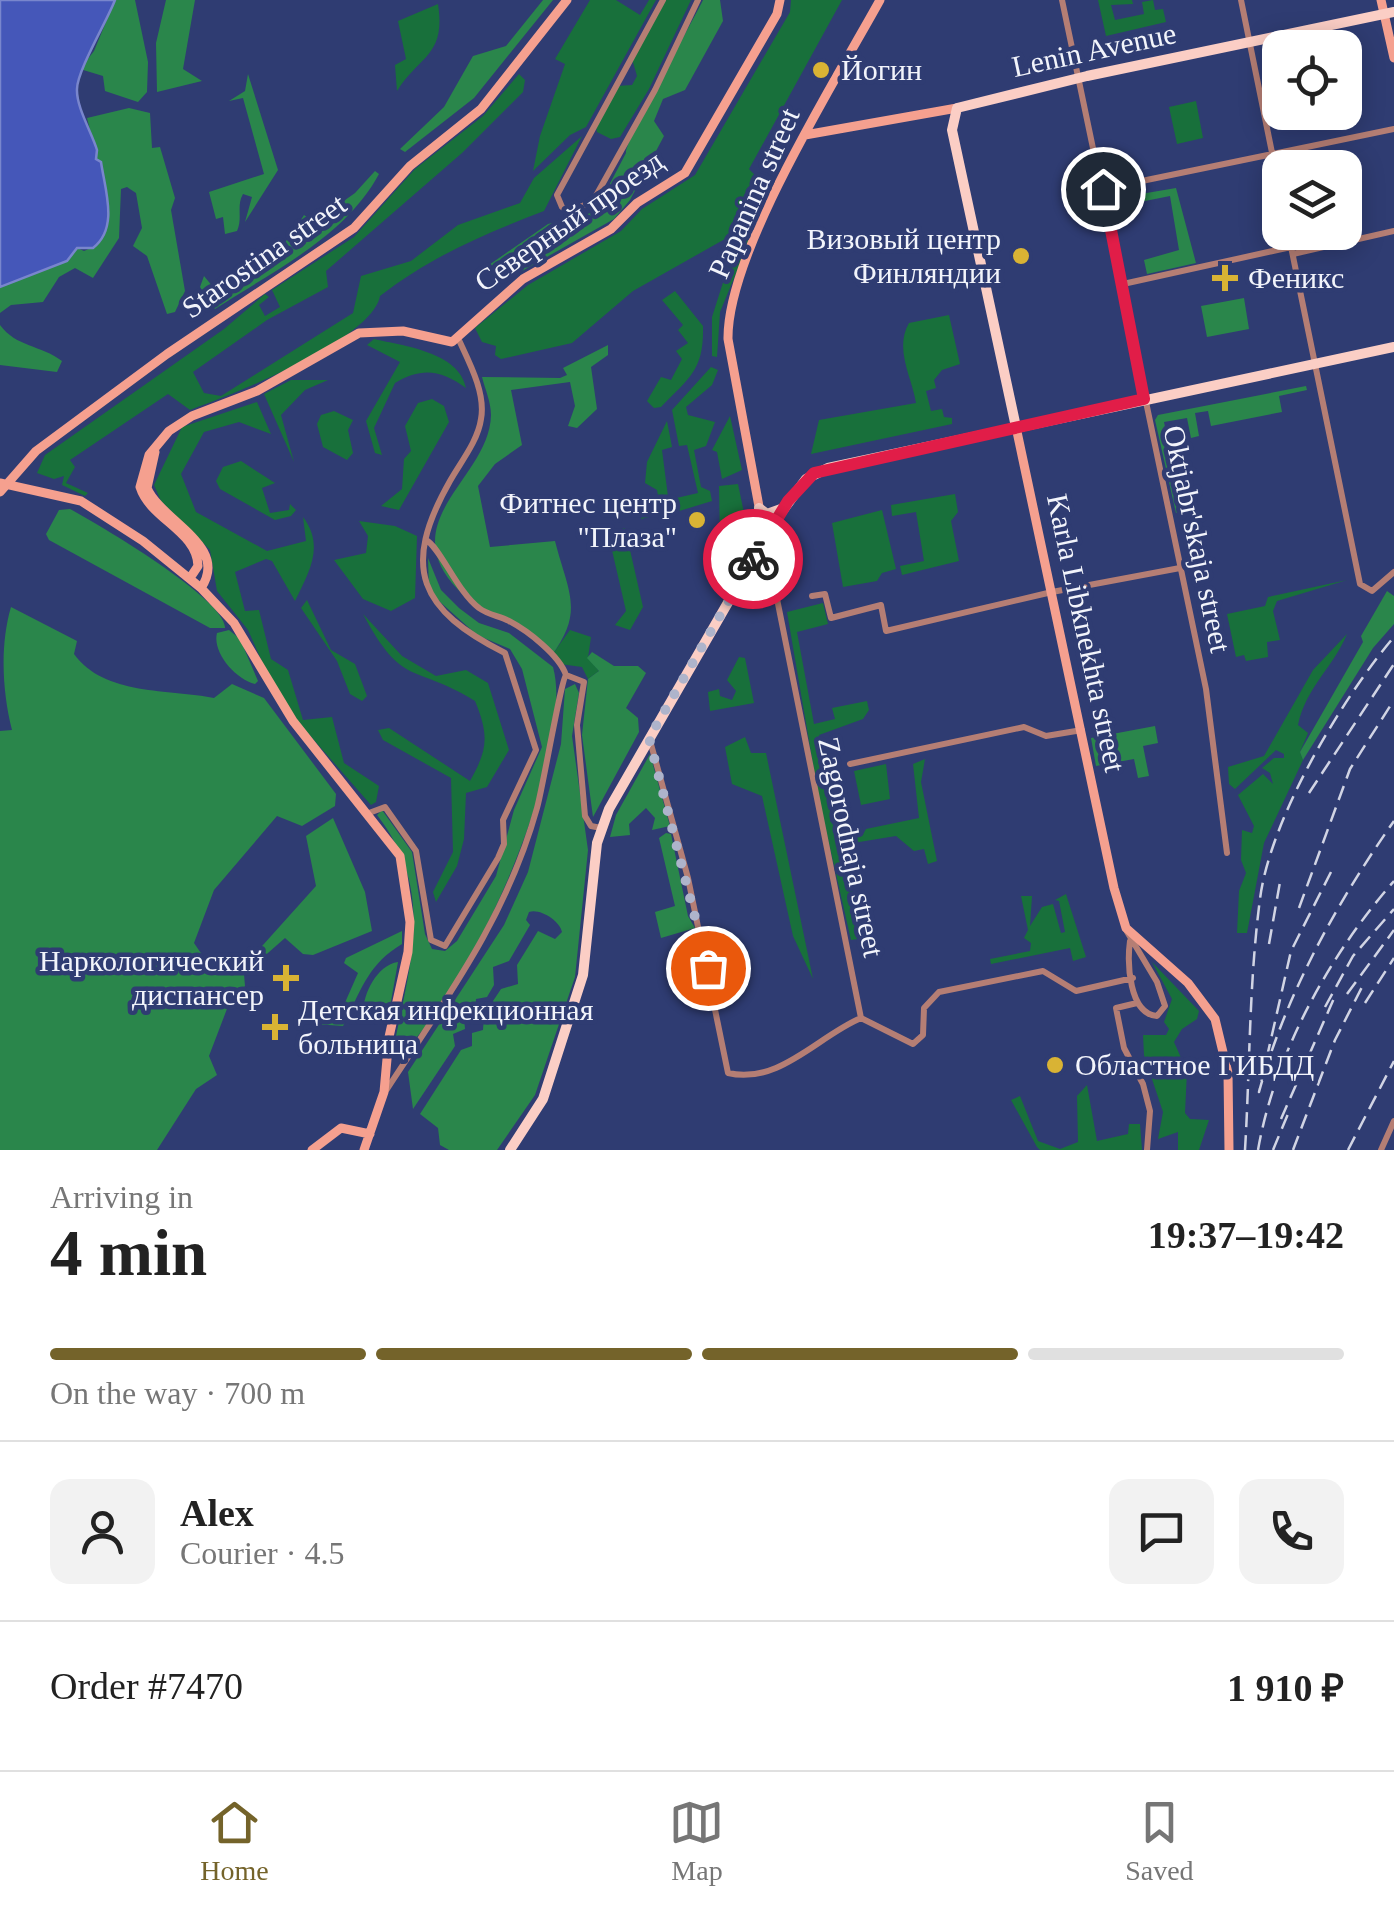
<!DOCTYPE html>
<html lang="en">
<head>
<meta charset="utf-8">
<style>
  body { margin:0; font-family:Georgia,serif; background:#f2f2f2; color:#222; height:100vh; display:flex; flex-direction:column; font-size:38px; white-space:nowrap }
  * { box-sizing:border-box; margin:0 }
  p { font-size:32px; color:#767676 }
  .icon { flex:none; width:55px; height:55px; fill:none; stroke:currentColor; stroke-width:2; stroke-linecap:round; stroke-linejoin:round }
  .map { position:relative; height:1150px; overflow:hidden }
  .drawer { display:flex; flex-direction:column; background:#fff; flex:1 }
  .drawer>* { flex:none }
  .tools { position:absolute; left:1262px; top:30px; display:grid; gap:20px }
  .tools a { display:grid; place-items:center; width:100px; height:100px; border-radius:20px; background:#fff; box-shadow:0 5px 25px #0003; font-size:50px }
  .pin { position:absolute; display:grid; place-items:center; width:85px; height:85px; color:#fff; margin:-42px; border:5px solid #fff; border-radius:50%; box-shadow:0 2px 10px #0007 }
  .courier { position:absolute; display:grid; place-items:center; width:100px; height:100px; margin:-50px; border:8px solid #e11d48; border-radius:50%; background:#fff; color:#222; box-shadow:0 2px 12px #0007 }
  .summary em { font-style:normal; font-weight:800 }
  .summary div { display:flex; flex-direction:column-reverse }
  .summary { display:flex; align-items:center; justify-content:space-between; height:170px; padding:0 50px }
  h1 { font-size:65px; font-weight:800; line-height:75px }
  .bar { display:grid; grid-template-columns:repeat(4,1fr); gap:15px 10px; align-content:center; height:120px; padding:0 50px }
  .bar i { height:12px; border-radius:8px; background:#e0e0e0 }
  .bar .active { background:#74632a }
  .bar p { grid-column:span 4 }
  .line { display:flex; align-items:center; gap:25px; padding:0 50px; border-top:2px solid #e0e0e0 }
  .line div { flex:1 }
  .round { display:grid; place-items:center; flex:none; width:105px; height:105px; border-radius:20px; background:#f2f2f2 }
  .tabs { display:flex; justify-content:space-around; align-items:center; height:140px; border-top:2px solid #e0e0e0; background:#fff; font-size:28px; color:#767676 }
  .tabs a { display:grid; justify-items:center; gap:5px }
  .tabs .active { color:#74632a }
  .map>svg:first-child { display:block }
  .green { fill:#18703b }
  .forest { fill:#2a864b }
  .water { fill:#4557b9; stroke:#7986cd; stroke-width:2.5 }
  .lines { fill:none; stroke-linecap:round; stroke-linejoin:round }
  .street { stroke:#b57e74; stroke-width:6 }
  .secondary { stroke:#f5a08f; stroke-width:9 }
  .primary { stroke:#fbcec5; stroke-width:10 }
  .rail { stroke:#d1d4e4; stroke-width:2.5; stroke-dasharray:15 8; stroke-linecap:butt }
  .done { stroke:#aeb4cb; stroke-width:10; stroke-dasharray:0 18 }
  .route { stroke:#e11d48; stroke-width:12 }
  .poi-dot { fill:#d9b334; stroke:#2f3c72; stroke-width:4 }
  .labels { text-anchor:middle; stroke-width:9; stroke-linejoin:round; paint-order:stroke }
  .street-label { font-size:30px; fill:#f2f4fb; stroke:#2f3c72 }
  .poi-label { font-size:30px; fill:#f2f4fb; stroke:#2f3c72; text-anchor:start }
</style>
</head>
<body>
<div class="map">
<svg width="1394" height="1150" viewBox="0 0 1394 1150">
  <rect width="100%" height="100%" fill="#2f3c72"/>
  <path class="green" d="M590 0H616L640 15 649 0H656L586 127 570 135 533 171 540 136 565 64 555 59Z
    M665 0H691L649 89 620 137 611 139 597 132 596 126 617 86 632 85 637 76 632 59Z
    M791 0H842L749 169 770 191 720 312 717 357 712 356V317L727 270 732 235 633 291 572 343 501 359 495 355 496 346 482 342 475 328 528 285 621 231 642 209 695 175 790 12Z
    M1098 0H1132L1133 4 1111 5 1115 20 1144 14 1142 2 1153 0 1155 10 1163 9 1166 22 1106 36Z
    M438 4C446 56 420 55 397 91L395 65 406 59 398 21Z
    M519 74 525 80 523 92 462 153 326 271 328 287 267 320 193 372 204 393 221 396 353 313 361 276 411 261 458 225 520 203 534 178 582 136 544 211C484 234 432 256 380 296 372 340 232 395 190 410L168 394 70 460 75 467 66 483 88 493 85 496 62 485 64 476 54 479 37 473 45 455 224 329 265 294 269 297 259 305 265 316 280 307 272 290 354 237 415 169 483 116Z
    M1196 101 1203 138 1177 144 1169 107Z
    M675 291 703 326C704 370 690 377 661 407L654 408 647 401 661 377 671 380 682 359 676 351 688 343 678 330 683 325 662 300Z
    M949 315 960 364 942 370 934 380 936 388 926 391 931 411 942 409 944 417 952 418V424L811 454 819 420 916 403C912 377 894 349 909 323Z
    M374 339C404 346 459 352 466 388 441 370 422 367 395 383L374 428 382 455 375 453 366 421 400 362 367 345Z
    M711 367 718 370 712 385 686 407 688 415 715 422 706 446 694 450 701 487 710 491 712 501 676 512 672 499 698 493 687 445 679 446 672 410Z
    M291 380H328L305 390 281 415 294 462 264 394Z
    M432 399 444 406 449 422 399 510 381 506 402 489 404 459 411 451 405 426 418 403Z
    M257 402 271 434 239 422 204 432 181 474 196 512 267 551 306 541 303 517C325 546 309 572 295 601L272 561 266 559 235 572 245 611 259 610 271 659 288 670 303 720 332 717 344 763 379 786 376 802 371 805 299 723 269 677 248 630 217 591 210 550 161 501 154 485 182 427Z
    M334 411 353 420 348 430 353 453 347 460 323 447 317 424 321 415Z
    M730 416 742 470 722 479 717 452 712 450Z
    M667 421 672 447 662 450 670 512 641 519 645 509 660 507 657 490 645 483 647 462Z
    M241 461 275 483 262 488 270 513 289 510 290 504 296 510 291 516 275 520 220 489 216 481 223 467Z
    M738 484 748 532 736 553 720 543 719 486Z
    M955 494 958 512 951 521 959 561 902 575 900 566 924 561 916 512 892 516 891 505Z
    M882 510 896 569 882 573 877 581 843 587 832 523Z
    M359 521 395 526 417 536 415 598 391 611 363 599 334 560 366 553 368 536Z
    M625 528 643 607 630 630 615 625 626 611 608 533Z
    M1347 580 1277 601 1273 611 1280 640 1267 642 1268 657 1246 661 1244 655 1236 657 1227 614 1265 606 1268 597Z
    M307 600 331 650 355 664 367 696 362 701 350 694 337 661 301 608Z
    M823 603 828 624 797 632 814 724 835 719 832 708 867 701 869 710 863 719 819 735 829 777H841L846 799 830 803V821L845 840 862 836 866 829 919 818 913 764 925 759 921 782 937 861 928 864 924 849 914 851 896 836 847 844 854 864 844 868 853 893 863 892 873 937 851 940 819 799 787 612Z
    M363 614 402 656 436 676 466 670 488 683 509 750 487 787 466 793 464 839 457 866 436 902 433 892 453 852 451 778 383 740 378 730 389 728 470 781C488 749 489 735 475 701 414 663 403 689 363 614Z
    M570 630 591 637 588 658 599 671 588 679 582 667 560 664 551 656Z
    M1347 634C1333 668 1306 687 1298 725L1308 733 1300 752 1303 760 1264 843 1247 933H1237L1239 891 1246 873 1241 860 1242 830 1252 833 1254 826 1238 795 1263 774 1273 784 1270 773 1262 768 1274 758H1284V754L1276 750 1235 789 1229 784 1228 767 1264 756 1313 670Z
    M739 657 745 658 754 703 710 711 708 692 719 689 720 696 732 700 736 691 727 680Z
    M745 737 751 753H766L813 979 793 936 762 796 732 784 725 747Z
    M886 764 890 799 861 805 854 771Z
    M1066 894 1086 957 1073 961 1070 948 991 964 990 959 1030 951 1031 943 1024 938 1028 930 1021 896H1032L1030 926 1042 907 1053 904 1061 933 1065 932 1059 901 1055 900Z
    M1152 962 1199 1011 1197 1019 1182 1029 1174 1042 1187 1071 1185 1113 1190 1119 1209 1120 1199 1150H1178V1132L1158 1139 1163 1112 1144 1055 1143 1035H1166L1169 1029 1164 1022 1172 999Z
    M1087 1085 1097 1141 1128 1134 1129 1124H1140L1142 1150H1040L1037 1147 1011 1100 1020 1096 1038 1141 1060 1149 1078 1142 1077 1096Z"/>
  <path class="forest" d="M115 0H135L148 62 147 92 138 102 105 91 103 76 80 69 94 51Z
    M166 0H195L183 69 202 81 157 92 156 43Z
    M543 0H553L474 98 405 152 400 149 444 107 473 56 506 46Z
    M703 0H720L723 21 685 90 663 99 654 121 664 136 630 200 614 219 499 284 486 267 548 224 595 212 626 153C625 140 692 23 703 0Z
    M248 74 278 170 245 222 252 197 243 194C236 206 243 218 237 231L225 234 223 217 216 219 209 192 264 174 243 98 229 101 245 91Z
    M129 108 150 113 152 148 160 147 175 198 171 210 185 291 175 312 167 314 147 256 133 246 142 228 136 193 127 187 121 189 119 238 93 278 75 268 59 277 43 302 11 305 0 313V287L67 261 77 248 84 251 98 245 106 194 87 118Z
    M375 171 379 174C345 237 273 271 215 309L200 287 204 276 222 298C255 282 285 246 304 215L314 222 355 193Z
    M1176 188 1196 263 1147 274 1144 260 1179 250 1170 196 1130 204 1129 196Z
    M1244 298 1249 329 1207 337 1201 306Z
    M0 325C16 347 41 345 62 361L57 372 0 365Z
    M608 345V355L591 367 597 409 577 428 568 426 575 406 570 382 511 390 522 445 495 464 478 486 490 547 555 541C568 592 585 611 551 656 540 646 528 633 516 625 490 610 473 608 452 583 398 517 490 476 491 415 491 402 485 389 482 377L560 378 567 375 563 368Z
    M1306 386 1307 390 1279 396 1282 412 1211 426 1208 411 1195 413 1199 436 1191 438 1187 418 1164 422 1183 512 1176 513 1155 420 1158 415Z
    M70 509C98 524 227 600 225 628H210L49 540 46 534 59 510Z
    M428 558 441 590 459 608 479 623 509 633 553 667C577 754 468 997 400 1054L394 1046C411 960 435 890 377 815L382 810 412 852 425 934 432 949 445 951 457 941 496 876 514 810 542 747 522 669 510 649 477 635 429 592Z
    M1387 591 1394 596V624L1373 648 1303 760 1300 752 1363 642 1361 636Z
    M11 607 77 641 74 654C104 696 170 689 214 698L232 684 264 698 336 794 335 806 302 826 277 816 214 890 194 943 207 962 245 965 316 886 306 836 333 818 365 892 372 931 313 955 303 954 285 938 244 974 245 986 230 1001 209 1056 217 1075 196 1089 157 1150H0V731L12 730C2 691 0 644 11 607Z
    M229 630 240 639 258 681 255 684C235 679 212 652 217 633Z
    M592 652 614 666H638L646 673 626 708 638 718 639 732 593 817 582 735 588 679 599 671 587 658Z
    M575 684 579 693 572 736 588 850 575 977 535 1095 497 1150H449L440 1145 438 1128 420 1114 461 1050 472 1046V1033L483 1030 484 1015 495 1011 493 1001 501 989 518 984 517 965 538 931 555 939 562 932C560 921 540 908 529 912L526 920 530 925 509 961 493 967 494 985 487 997 476 999 475 1015 464 1017 465 1029 453 1034 455 1046 413 1109 408 1072 504 925 528 872 561 744 565 689Z
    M1155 726 1158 743 1143 746 1149 776 1138 778 1134 759 1096 766 1091 738Z
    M650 754 670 826 652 830 655 818 646 808 629 824 630 835 610 837 616 815Z
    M666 833 671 834 688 916 695 928 661 938 655 912 675 906 659 838Z
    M402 931V944C367 965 361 991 343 1026L315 1024 316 1008 340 1014 358 973 344 963 346 958Z
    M398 962 390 1007 363 1013C363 994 377 965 398 962Z"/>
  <path class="water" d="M0 0H115C107 21 77 71 77 89 76 107 92 133 97 150L96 159 101 162C105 190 119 228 93 248H77L67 261 0 287Z"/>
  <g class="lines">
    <path class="street" d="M663 0 557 195 562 207 570 212 593 201 655 90 698 0
      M1062 0 1206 689 1227 853
      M1241 0 1280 192
      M1103 189 1394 129
      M1288 232 1360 584 1372 591 1394 572
      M1293 254 1394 231
      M1123 284 1291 247
      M765 539 861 1018
      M426 540C440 547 458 593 479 608 488 615 500 616 509 621 528 631 559 655 566 675
      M812 596 825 594 831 618 881 605 886 631 1052 592 1180 568
      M566 675 584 682 577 725 585 816 591 826 601 828
      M649 737 688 878 728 1073C779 1085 818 1036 861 1018
      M850 764 1024 727 1046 736 1082 730
      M369 813 385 807 416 851 431 940 445 946 498 858 504 844 503 820 536 750 505 653C420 610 400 569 450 481 460 463 478 441 481 419 486 393 469 362 458 338
      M1126 930 1157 982 1165 1006 1157 1016C1129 1014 1127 963 1130 941
      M1137 1003 1116 1008 1124 1048 1143 1084 1150 1111 1147 1150
      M861 1018 913 1044 923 1035 924 1008 939 992 1043 971 1076 991 1133 978
      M387 1089C448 996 507 916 537 808 543 787 561 680 566 675
      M1381 1150 1394 1121"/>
    <path class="secondary" d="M1381 0 1394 58
      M805 135 957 108
      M1016 427 1114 888 1126 928 1188 983 1215 1019 1228 1073 1229 1150
      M155 452 147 488C161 521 230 546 201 588
      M0 483 81 501 143 541 201 588 234 623 293 721 400 856 410 922 408 952 389 1037 384 1092 364 1150
      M0 492 36 451 167 354 354 228 410 166 481 109 567 0
      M765 539 728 339C727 252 836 80 880 0
      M190 578 198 566C197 531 150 519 140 487L149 455 169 431 192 416 257 391 359 333 403 331 452 342 523 279 611 229 637 203 685 173 777 14 780 0
      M312 1150 341 1128 370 1134"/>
    <path class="primary" d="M1016 427 952 130 957 108 1087 76 1394 12
      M759 508 767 514 781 509
      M752 562 763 556 769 563
      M510 1150 543 1099 583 975 597 843 609 809 775 521 806 479 828 468 1394 347"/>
    <path class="rail" d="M1309 793 1394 664
      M1331 872 1291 951 1259 1092C1285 996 1337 902 1394 821
      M1299 908 1350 769 1394 700
      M1269 944 1280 882
      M1347 994 1394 930
      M1365 1003 1394 958
      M1325 1007 1353 956 1394 909
      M1281 1119 1335 996
      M1245 1150C1250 1067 1249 982 1260 899 1270 819 1342 698 1394 637
      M1258 1150C1275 1053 1330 954 1394 881
      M1273 1150 1290 1109
      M1293 1150 1335 1040 1363 985
      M1348 1150 1394 1061"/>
  </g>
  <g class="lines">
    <path class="done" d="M708 968 649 738 753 559"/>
    <path class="route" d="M753 559 788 501 814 473 1144 399 1103 189"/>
  </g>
  <g class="poi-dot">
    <circle cx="821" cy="70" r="10"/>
    <circle cx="1021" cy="256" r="10"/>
    <path d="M1220 263h10v10h10v10h-10v10h-10v-10h-10v-10h10z"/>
    <circle cx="697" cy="520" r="10"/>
    <path d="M281 963h10v10h10v10h-10v10h-10v-10h-10v-10h10z"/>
    <path d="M270 1012h10v10h10v10h-10v10h-10v-10h-10v-10h10z"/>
    <circle cx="1055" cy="1065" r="10"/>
  </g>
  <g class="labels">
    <g class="street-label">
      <text transform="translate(1094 50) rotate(-12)" y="10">Lenin Avenue</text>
      <text transform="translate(754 193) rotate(-66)" y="10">Papanina street</text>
      <text transform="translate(569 221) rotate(-35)" y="10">Северный проезд</text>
      <text transform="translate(264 256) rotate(-35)" y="10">Starostina street</text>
      <text transform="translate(1197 539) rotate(78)" y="10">Oktjabr'skaja street</text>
      <text transform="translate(1086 633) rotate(78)" y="10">Karla Libknekhta street</text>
      <text transform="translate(851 847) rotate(78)" y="10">Zagorodnaja street</text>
    </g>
    <g class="poi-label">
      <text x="841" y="80">Йогин</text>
      <text x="1001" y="249" text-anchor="end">Визовый центр<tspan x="1001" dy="34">Финляндии</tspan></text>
      <text x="1248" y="288">Феникс</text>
      <text x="677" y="513" text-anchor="end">Фитнес центр<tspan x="677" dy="34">"Плаза"</tspan></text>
      <text x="264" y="971" text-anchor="end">Наркологический<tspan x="264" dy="34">диспансер</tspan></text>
      <text x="298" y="1020">Детская инфекционная<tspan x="298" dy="34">больница</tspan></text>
      <text x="1075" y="1075">Областное ГИБДД</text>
    </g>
  </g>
</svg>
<div class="tools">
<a><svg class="icon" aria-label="locate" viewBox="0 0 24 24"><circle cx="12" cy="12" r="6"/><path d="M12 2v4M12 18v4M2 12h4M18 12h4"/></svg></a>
<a><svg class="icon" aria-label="layers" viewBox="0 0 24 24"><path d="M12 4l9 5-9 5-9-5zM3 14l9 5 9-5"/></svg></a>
</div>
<div class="pin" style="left:708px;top:968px;background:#ea580c"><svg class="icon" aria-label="bag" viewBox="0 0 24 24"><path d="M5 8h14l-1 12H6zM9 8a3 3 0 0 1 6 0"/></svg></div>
<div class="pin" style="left:1103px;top:189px;background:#1f2937"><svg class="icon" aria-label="home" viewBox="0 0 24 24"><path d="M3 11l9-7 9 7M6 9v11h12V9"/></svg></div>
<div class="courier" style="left:753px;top:559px"><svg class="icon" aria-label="bike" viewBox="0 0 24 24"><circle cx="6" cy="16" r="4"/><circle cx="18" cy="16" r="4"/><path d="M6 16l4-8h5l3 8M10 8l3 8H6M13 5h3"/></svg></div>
</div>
<section class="drawer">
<div class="summary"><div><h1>4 min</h1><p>Arriving in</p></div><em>19:37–19:42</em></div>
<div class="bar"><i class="active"></i><i class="active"></i><i class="active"></i><i></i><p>On the way · 700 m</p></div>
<div class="line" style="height:180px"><a class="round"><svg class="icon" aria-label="person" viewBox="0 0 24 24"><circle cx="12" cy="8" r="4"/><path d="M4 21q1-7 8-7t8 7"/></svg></a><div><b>Alex</b><p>Courier · 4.5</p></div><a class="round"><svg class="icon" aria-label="chat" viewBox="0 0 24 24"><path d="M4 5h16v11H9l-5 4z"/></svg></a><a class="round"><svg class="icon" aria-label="phone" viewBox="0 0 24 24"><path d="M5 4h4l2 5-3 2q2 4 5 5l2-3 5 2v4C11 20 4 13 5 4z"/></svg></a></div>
<div class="line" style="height:130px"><div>Order #7470</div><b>1 910 ₽</b></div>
</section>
<nav class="tabs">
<a class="active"><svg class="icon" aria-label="home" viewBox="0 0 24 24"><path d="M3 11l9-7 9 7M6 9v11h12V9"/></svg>Home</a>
<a><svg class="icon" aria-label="map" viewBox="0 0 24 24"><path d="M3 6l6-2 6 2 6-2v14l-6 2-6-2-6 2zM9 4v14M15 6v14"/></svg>Map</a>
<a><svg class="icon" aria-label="saved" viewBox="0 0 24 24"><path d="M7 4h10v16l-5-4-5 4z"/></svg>Saved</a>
</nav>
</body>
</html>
